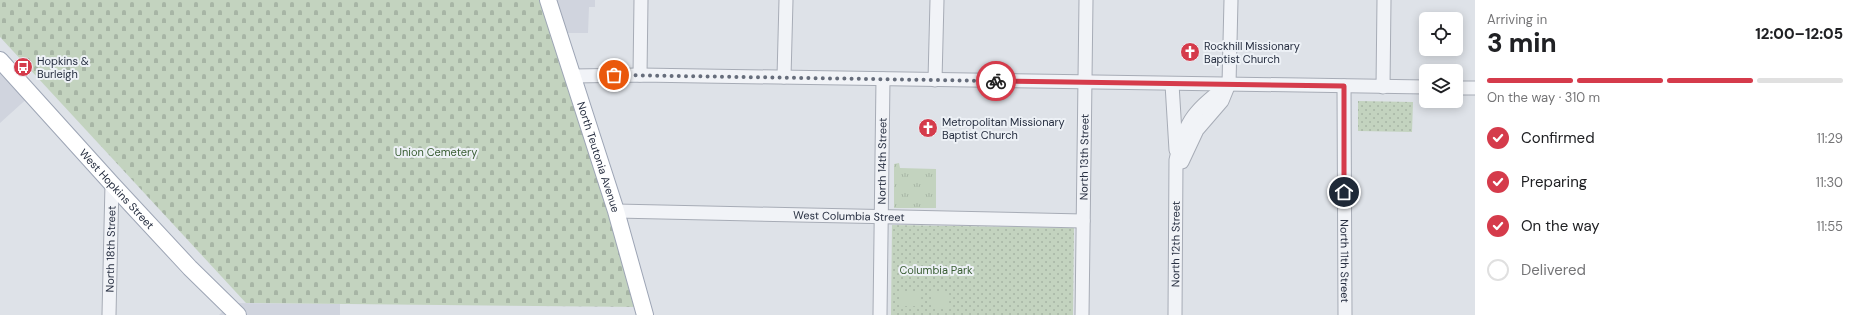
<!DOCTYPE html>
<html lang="en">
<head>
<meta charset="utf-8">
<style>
  body { margin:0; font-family:"DM Sans",sans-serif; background:#f6f6f6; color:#202124; height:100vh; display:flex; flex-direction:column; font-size:15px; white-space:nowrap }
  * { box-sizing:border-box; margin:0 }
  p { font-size:13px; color:#757577 }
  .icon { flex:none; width:22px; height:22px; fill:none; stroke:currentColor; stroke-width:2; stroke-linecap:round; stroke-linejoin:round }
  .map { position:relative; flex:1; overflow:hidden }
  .sheet { display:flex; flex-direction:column; background:#fff; width:380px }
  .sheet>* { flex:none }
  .tools { position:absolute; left:1419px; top:12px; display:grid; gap:8px }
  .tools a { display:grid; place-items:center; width:44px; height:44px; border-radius:6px; background:#fff; box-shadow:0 2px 10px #0003; font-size:20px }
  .pin { position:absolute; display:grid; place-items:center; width:34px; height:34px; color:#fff; margin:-17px; border:2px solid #fff; border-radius:50%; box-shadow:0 1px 4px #0007 }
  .courier { position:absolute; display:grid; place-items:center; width:40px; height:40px; margin:-20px; border:3px solid #d53b4b; border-radius:50%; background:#fff; color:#222; box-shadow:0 1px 5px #0007 }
  .head em { font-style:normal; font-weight:800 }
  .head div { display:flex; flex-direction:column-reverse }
  .head { display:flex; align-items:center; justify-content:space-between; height:68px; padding:0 12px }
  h1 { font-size:26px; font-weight:800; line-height:30px }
  .bar { display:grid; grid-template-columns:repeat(4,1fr); gap:6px 4px; align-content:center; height:48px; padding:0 12px }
  .bar i { height:5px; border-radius:3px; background:#e0e0e0 }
  .bar .current { background:#d53b4b }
  .bar p { grid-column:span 4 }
  ol { padding:0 12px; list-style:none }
  li { display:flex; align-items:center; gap:12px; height:44px }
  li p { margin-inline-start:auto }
  li .icon { padding:4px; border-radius:50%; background:#d53b4b; color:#fff; stroke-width:4 }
  li:last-child { color:#757577 }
  li i { width:22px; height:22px; border:2px solid #e0e0e0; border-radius:50% }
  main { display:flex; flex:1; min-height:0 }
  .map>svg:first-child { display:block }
  .built { fill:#d0d4de }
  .grass { fill:url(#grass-tufts) }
  .cemetery { fill:url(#cemetery-stones) }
  .park { fill:url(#park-dots) }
  .pitch { fill:#c3d3bf }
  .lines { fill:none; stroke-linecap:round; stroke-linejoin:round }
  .minor-casing { stroke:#a7acb6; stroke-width:15 }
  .major-casing { stroke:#9da5b5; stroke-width:18 }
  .minor { stroke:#f1f3f7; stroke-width:13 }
  .major { stroke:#fff; stroke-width:16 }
  .done { stroke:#666d7b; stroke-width:4; stroke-dasharray:0 7.2 }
  .route { stroke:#d53b4b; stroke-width:5 }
  .labels { text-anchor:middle; stroke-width:4; stroke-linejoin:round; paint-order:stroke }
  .poi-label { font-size:11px; fill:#262e40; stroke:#edf1f6; text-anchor:start }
  .park-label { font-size:11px; fill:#395d33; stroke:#edf1f6 }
  .street-label { font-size:11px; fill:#262e40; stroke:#edf1f6 }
</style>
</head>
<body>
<main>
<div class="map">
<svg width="1475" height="315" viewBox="0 0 1475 315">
  <defs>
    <pattern id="grass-tufts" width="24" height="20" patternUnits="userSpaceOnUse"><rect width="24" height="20" fill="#c3d3bf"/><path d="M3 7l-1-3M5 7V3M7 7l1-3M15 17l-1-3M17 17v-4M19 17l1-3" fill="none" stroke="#a7b5a5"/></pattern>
    <pattern id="cemetery-stones" width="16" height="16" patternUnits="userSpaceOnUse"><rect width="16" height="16" fill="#c3d3bf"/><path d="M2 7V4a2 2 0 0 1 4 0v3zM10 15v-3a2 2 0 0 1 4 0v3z" fill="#a7b5a5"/></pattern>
    <pattern id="park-dots" width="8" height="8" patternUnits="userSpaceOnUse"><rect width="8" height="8" fill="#c3d3bf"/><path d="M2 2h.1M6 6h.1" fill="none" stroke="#a7b5a5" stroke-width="1.8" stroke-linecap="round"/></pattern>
  </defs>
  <rect width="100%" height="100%" fill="#dee2e8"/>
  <path class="built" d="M548 0H595V7H589L588 33H559Z
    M0 60 31 95 0 123Z
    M226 303 340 304V315H219L228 306Z"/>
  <path class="grass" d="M899 163 900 168 936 169V208H894V164Z"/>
  <path class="cemetery" d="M0 0H548L643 307 246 303 0 37Z"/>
  <path class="park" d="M1358 101 1413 102 1412 132 1358 131Z
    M892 225 1074 228 1073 315H891Z"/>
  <path class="pitch" d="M901 291H919V306H901Z
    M931 292H949V307H931Z"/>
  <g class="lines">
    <g class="minor-casing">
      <g id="minor">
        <path d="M640 75 641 0"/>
        <path d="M573 76 640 75 1426 87"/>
        <path d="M784 77 786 0"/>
        <path d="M935 80 937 0"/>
        <path d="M1172 84 1176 150"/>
        <path id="s1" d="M1344 86 1345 315"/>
        <path d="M1383 87 1384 0"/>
        <path d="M1456 88H1475"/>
        <path d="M1182 162 1197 130 1222 101 1229 84 1231 0"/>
        <path id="s2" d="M616 211 1083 221"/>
        <path id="s3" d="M109 315 112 184"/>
        <path id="s4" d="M880 315 883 79"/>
        <path id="s5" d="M1082 315 1086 0"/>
        <path id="s6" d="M1175 315 1176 160C1185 119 1196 109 1229 84"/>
      </g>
    </g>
    <g class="major-casing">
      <g id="major">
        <path id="s7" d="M548 0 616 211 645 315"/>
        <path id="s8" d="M0 60 112 184 190 268 238 315"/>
      </g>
    </g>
    <use href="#minor" class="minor"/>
    <use href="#major" class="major"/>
  </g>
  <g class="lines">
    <path class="done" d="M614 75 996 81"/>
    <path class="route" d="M996 81 1344 86V192"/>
  </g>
  <defs>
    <g id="church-disc" transform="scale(1)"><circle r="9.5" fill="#d53b4b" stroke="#edf1f6"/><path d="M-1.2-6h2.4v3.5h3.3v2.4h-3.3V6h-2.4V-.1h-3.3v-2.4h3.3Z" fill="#fff"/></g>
    <g id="bus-disc" transform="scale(1)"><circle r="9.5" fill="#d53b4b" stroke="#edf1f6"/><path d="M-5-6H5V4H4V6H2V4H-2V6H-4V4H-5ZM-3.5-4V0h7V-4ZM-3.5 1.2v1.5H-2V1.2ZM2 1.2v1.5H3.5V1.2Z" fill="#fff"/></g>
  </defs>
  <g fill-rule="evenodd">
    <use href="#church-disc" x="1190" y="52"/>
    <use href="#bus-disc" x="23" y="67"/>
    <use href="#church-disc" x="928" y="128"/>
  </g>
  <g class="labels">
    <g class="poi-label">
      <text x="1204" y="50">Rockhill Missionary<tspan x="1204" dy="13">Baptist Church</tspan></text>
      <text x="37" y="65">Hopkins &amp;<tspan x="37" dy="13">Burleigh</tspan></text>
      <text x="942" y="126">Metropolitan Missionary<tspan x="942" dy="13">Baptist Church</tspan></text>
    </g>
    <g class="park-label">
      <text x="436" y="156">Union Cemetery</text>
      <text x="936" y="274">Columbia Park</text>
    </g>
    <g class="street-label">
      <text dy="4" stroke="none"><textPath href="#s7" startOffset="165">North Teutonia Avenue</textPath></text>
      <text dy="4" stroke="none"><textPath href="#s5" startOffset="158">North 13th Street</textPath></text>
      <text dy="4" stroke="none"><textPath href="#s4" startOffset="154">North 14th Street</textPath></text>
      <text dy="4" stroke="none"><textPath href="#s8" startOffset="174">West Hopkins Street</textPath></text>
      <text dy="4" stroke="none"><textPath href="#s2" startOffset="233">West Columbia Street</textPath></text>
      <text dy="4" stroke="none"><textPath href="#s6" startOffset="71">North 12th Street</textPath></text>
      <text dy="4" stroke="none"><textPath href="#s3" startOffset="66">North 18th Street</textPath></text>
      <text dy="4" stroke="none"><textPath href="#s1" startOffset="175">North 11th Street</textPath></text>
    </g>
  </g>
</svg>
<div class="tools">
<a><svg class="icon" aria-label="locate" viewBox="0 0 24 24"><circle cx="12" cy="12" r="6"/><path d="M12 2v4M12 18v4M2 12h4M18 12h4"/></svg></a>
<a><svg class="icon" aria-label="layers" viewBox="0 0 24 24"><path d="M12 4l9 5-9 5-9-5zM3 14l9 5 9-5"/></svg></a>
</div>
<div class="pin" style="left:614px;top:75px;background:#ea580c"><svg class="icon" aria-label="bag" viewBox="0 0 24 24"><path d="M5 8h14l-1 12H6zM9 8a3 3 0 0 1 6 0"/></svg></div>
<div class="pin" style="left:1344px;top:192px;background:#1f2937"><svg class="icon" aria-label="home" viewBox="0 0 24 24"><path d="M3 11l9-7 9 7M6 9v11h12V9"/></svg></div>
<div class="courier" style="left:996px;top:81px"><svg class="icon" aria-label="bike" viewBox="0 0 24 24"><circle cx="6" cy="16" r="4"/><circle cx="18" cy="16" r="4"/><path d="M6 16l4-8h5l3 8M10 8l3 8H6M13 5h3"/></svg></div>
</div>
<section class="sheet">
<div class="head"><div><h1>3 min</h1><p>Arriving in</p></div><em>12:00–12:05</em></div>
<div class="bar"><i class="current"></i><i class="current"></i><i class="current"></i><i></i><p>On the way · 310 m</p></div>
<ol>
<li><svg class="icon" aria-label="check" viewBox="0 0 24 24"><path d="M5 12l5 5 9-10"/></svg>Confirmed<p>11:29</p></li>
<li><svg class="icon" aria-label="check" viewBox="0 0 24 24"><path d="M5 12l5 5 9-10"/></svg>Preparing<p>11:30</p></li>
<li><svg class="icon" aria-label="check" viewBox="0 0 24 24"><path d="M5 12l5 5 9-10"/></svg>On the way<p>11:55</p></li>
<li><i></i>Delivered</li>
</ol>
</section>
</main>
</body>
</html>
